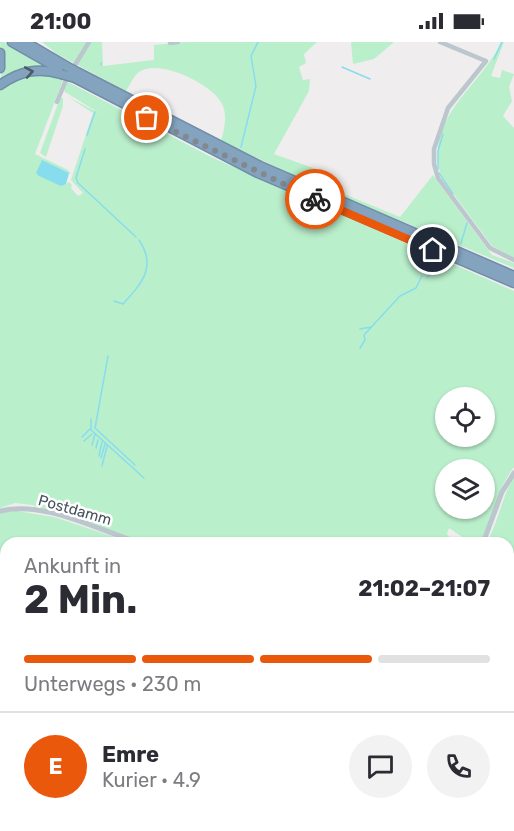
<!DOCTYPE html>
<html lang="de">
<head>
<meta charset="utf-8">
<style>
  body { margin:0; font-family:Rubik,sans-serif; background:#f2f2f3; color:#2b2b33; height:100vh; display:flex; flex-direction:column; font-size:22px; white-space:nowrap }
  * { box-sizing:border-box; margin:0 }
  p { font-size:20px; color:#7c7c81 }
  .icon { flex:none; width:33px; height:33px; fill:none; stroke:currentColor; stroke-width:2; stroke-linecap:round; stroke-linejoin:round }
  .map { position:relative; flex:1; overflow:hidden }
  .drawer { position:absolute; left:0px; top:495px; width:514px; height:294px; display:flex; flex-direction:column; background:#fff; border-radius:18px 18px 0 0; box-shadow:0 2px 4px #0004 }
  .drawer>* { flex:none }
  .fabs { position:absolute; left:435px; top:345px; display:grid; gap:12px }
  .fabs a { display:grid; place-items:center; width:60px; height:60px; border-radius:50%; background:#fff; box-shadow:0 2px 4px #0004; font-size:30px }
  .pin { position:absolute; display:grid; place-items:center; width:51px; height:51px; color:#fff; margin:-26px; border:3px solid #fff; border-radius:50%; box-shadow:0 2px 6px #0007 }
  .courier { position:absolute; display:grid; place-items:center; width:60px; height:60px; margin:-30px; border:4px solid #ea580c; border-radius:50%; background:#fff; color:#222; box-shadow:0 2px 8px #0007 }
  .overview em { font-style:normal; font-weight:700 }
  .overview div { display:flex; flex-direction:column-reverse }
  .overview { display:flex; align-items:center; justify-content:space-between; height:102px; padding:0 24px }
  h1 { font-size:39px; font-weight:700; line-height:45px }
  .bar { display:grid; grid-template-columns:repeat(4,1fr); gap:9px 6px; align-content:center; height:72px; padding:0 24px }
  .bar i { height:8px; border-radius:4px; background:#e1e1e2 }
  .bar .selected { background:#ea580c }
  .bar p { grid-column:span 4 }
  .line { display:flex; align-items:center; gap:15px; padding:0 24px; border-top:2px solid #e1e1e2 }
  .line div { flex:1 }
  .round { display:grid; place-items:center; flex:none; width:63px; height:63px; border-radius:32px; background:#f2f2f3 }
  .status { display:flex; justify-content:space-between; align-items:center; height:42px; padding:0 30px; background:#fff; direction:ltr }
  .status svg { height:16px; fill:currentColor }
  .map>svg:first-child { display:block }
  .green { fill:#baefcc; fill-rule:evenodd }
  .water { fill:#87dded }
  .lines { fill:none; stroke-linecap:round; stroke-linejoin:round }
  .stream { stroke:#87dded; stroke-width:1.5 }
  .motorway-casing { stroke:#6f8ea9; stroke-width:11 }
  .minor { stroke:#bbc6cd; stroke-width:4.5 }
  .tertiary { stroke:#bbc6cd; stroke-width:5 }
  .motorway { stroke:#84a3be; stroke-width:8 }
  .motorway-bridge-casing { stroke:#6f8ea9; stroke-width:11; stroke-linecap:butt }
  .motorway-bridge { stroke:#84a3be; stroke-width:8 }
  .oneway { stroke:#4b5a65 }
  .done { stroke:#81888e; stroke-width:6; stroke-dasharray:0 10.8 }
  .route { stroke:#ea580c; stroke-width:8 }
  .labels { text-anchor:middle; stroke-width:5; stroke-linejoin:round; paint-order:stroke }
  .street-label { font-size:15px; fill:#45525b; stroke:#fff }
</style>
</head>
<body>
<div class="status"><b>21:00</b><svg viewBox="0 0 49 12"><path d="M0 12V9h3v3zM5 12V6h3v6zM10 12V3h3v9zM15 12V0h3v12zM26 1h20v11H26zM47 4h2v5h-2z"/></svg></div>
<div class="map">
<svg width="514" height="789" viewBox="0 0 514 789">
  <rect width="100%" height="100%" fill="#f0edee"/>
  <path class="green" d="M0 0H4L45 25 0 41 2 27Z
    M42 0H102L103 24 154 18V3L186 0H317L304 12 306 21 299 25 303 38 310 37 309 49 274 112 316 127 344 152 400 175 433 133 492 213 514 221V226L308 140 221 99C224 87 228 74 222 62 213 43 160 16 139 30 134 33 130 43 126 49L57 12Z
    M351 0H394L374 17 353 22Z
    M501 0H504L491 34 500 36 502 28 514 32 509 45 512 59 503 74 514 86V216L492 204 441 135C423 74 480 47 501 0Z
    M42 32 63 38 35 112 68 128 71 132 69 131 66 142 69 140 72 143 71 146 78 154 83 151 71 138 93 71 68 55 101 72 65 50 63 47 66 39 211 115 514 249V425C494 452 496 475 480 501H471L449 486 447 492 455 501H149L32 463 15 461 0 466V49L20 37ZM446 356H484V394H446ZM446 428H484V466H446Z
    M60 56H63V64L46 115 40 111Z
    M514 435V789H101L86 783H193L202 788 204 783H508V501H486C499 480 501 456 514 435Z
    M17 469 54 475 133 501H6V753L0 759V471Z"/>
  <path class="water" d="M42 118 69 131 66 142 61 144 39 134 36 131Z"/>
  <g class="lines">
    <path class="stream" d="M494 17 502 0
      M101 21V23
      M342 25 370 37
      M87 93 95 70
      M241 105 256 44 251 14 258 0
      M85 107 76 136 78 141 136 195
      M438 127V109L443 92
      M439 131 453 152
      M461 201 467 181
      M427 235 433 230
      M114 259 123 262C142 241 157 225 139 198
      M360 287 371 285
      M360 306 365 298 364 293 400 254 416 246 422 234
      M108 314 95 386 135 423
      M91 377V388L144 436
      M82 395 90 387
      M84 399 92 392
      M92 403 95 392
      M96 406 98 398
      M99 414 102 400
      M101 416 105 402
      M102 424 107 404"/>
    <g class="motorway-casing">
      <path id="motorway" d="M12 0 63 29
        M25 0 66 24
        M0 11V26
        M79 31 260 124 514 234
        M75 36 258 131 514 241
        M0 43C20 29 38 25 61 32"/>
    </g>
    <path class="minor" d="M440 0 486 19 448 66 434 107V122L438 136 490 206 514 218
      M170 1 178 0
      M75 23 89 0
      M57 60 66 38"/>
    <path class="tertiary" d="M0 469C46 458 98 489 141 501
      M483 501 502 450 514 431"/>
    <use href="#motorway" class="motorway"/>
    <g class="motorway-bridge-casing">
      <path id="motorway-bridge" d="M66 24 79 31
        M61 32 75 36"/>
    </g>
    <use href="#motorway-bridge" class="motorway-bridge"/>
  </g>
  <defs><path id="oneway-chevron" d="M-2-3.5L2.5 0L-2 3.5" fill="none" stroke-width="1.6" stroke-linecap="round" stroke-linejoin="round" transform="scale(1.5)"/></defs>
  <use class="oneway" href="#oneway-chevron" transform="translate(29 30) rotate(-10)"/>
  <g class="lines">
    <path class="done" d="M147 76 315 157"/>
    <path class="route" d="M315 157 433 208"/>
  </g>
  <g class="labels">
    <g class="street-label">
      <text transform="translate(75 468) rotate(16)" y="5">Postdamm</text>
    </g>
  </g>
</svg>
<div class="fabs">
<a><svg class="icon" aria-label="locate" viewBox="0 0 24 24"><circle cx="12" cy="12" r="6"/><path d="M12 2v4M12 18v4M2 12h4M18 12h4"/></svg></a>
<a><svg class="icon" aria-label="layers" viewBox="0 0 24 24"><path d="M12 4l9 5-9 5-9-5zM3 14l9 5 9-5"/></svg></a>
</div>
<div class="pin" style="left:147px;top:76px;background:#ea580c"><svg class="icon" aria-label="bag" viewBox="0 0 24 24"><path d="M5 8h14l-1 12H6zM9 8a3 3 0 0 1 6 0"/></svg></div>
<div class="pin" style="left:433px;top:208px;background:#1f2937"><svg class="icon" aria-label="home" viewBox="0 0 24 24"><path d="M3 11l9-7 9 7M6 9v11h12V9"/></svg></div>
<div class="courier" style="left:315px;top:157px"><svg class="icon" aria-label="bike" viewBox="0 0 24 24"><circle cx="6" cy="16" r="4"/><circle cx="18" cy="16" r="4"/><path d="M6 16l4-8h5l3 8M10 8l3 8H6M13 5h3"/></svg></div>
<section class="drawer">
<div class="overview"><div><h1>2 Min.</h1><p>Ankunft in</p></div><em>21:02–21:07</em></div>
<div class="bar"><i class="selected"></i><i class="selected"></i><i class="selected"></i><i></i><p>Unterwegs · 230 m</p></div>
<div class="line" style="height:108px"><b class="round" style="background:#ea580c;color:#fff">E</b><div><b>Emre</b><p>Kurier · 4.9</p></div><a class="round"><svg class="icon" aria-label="chat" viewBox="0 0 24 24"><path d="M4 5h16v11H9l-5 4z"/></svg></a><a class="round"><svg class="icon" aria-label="phone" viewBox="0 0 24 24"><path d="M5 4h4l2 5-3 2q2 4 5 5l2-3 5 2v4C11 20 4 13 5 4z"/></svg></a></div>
</section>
</div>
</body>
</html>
